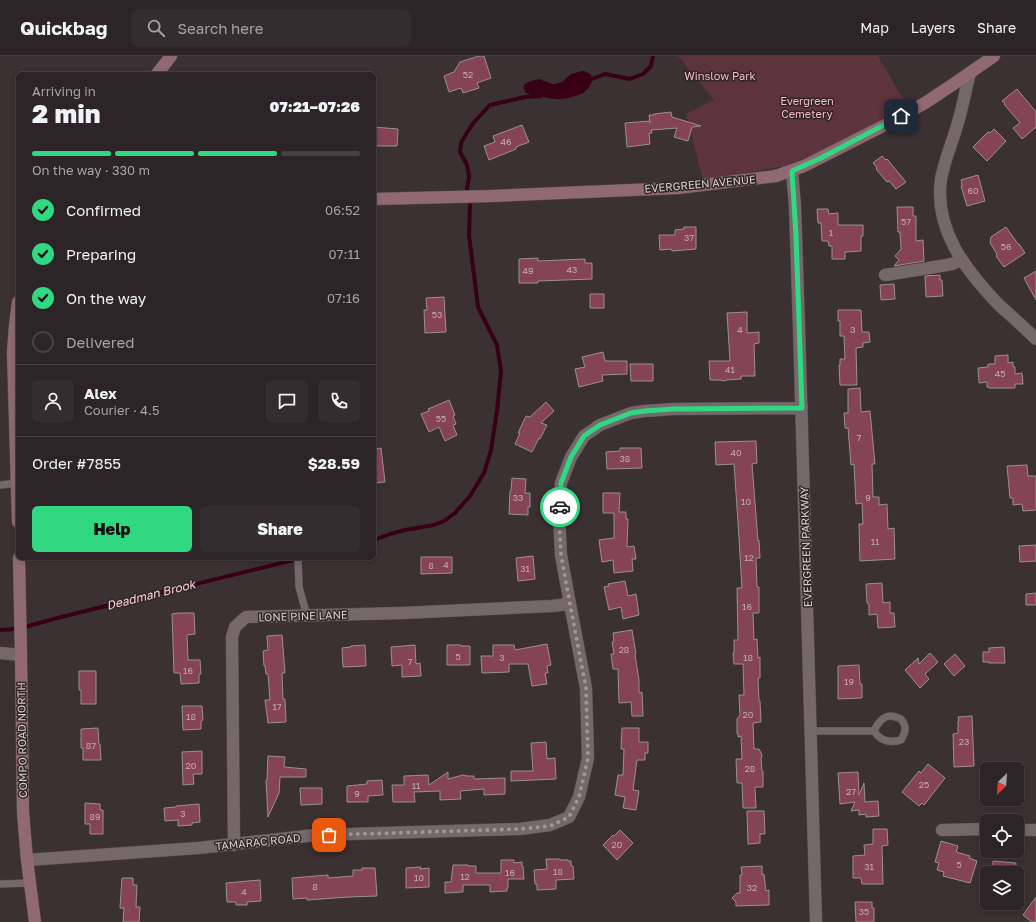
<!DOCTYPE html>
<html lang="en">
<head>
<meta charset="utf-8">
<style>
  body { margin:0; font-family:"Golos Text",sans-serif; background:#342c2e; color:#f1f3f6; height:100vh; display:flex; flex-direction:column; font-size:15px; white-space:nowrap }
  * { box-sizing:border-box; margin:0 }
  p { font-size:13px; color:#a6a4a7 }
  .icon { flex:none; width:22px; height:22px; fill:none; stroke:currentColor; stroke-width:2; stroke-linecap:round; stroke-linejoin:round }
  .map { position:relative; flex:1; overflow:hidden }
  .drawer { position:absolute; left:16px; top:16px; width:360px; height:488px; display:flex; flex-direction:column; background:#2c2426; border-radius:6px; box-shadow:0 2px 6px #0003,0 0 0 1px #484143 }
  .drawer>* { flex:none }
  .needle { width:26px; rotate:205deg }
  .tools { position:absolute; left:980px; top:706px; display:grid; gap:8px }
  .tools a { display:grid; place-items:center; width:44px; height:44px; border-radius:6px; background:#2c2426; box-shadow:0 2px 6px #0003,0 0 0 1px #484143; font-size:20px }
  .pin { position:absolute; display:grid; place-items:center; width:34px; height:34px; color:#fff; margin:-17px; border-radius:8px; box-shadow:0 2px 6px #0006 }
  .courier { position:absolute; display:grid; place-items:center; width:40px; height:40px; margin:-20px; border:3px solid #31d882; border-radius:50%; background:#fff; color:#222; box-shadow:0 1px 5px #0007 }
  .head em { font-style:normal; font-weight:800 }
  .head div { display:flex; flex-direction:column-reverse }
  .head { display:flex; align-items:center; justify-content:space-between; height:68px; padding:0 16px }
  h1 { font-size:26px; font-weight:800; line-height:30px }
  .bar { display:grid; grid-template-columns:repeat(4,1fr); gap:6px 4px; align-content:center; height:48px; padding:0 16px }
  .bar i { height:5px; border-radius:3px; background:#484143 }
  .bar .on { background:#31d882 }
  .bar p { grid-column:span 4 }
  .line { display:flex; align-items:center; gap:10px; padding:0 16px; border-top:1px solid #484143 }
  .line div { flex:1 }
  .round { display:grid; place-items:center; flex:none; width:42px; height:42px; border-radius:6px; background:#342c2e }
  ol { padding:0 16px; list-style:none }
  li { display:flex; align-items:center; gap:12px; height:44px }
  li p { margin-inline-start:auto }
  li .icon { padding:4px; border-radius:50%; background:#31d882; color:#111; stroke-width:4 }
  li:last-child { color:#a6a4a7 }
  li i { width:22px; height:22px; border:2px solid #484143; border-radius:50% }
  .button { display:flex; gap:8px; margin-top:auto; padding:8px 16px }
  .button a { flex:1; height:46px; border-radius:6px; background:#31d882; color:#111; font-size:16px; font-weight:800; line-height:46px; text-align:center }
  .button a+a { background:#342c2e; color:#f1f3f6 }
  header { display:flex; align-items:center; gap:24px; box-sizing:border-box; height:56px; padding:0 20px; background:#2c2426; border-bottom:1px solid #484143 }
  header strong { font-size:19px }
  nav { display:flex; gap:22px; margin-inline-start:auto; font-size:14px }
  .search { width:280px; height:36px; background:#342c2e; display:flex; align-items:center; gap:10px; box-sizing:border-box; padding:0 14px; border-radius:6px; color:#a6a4a7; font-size:15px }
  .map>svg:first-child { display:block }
  .green { fill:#5d333d }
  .water { fill:#380015 }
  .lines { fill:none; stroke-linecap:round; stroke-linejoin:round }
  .stream { stroke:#380015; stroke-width:4 }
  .building { fill:#854455; stroke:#9c8f92 }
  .lane-casing { stroke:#584f51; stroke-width:8 }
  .street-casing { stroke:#584f51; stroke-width:13 }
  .secondary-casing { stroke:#584f51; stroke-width:13 }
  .lane { stroke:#74686a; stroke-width:7 }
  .street { stroke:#74686a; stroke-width:12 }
  .secondary { stroke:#906972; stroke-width:12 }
  .done { stroke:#a09799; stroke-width:4; stroke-dasharray:0 7.2 }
  .route { stroke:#31d882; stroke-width:5 }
  .labels { text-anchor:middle; stroke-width:3; stroke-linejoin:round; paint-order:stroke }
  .number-label { font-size:9px; fill:#c2acb1 }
  .park-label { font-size:11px; fill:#f6bac6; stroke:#302628 }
  .street-label { font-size:11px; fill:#d6cfd0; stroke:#302628 }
  .water-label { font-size:12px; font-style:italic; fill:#f8ced6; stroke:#302628 }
</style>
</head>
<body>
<header>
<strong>Quickbag</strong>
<div class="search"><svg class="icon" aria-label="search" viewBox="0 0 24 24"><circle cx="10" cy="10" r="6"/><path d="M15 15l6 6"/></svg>Search here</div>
<nav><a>Map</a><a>Layers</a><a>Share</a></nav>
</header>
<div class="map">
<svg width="1036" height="866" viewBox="0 0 1036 866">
  <rect width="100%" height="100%" fill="#3b3032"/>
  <path class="green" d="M678 0H878L906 48 895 57 827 93 786 110 703 124 686 58 714 44Z"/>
  <path class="water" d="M582 15C597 16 593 31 583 37 577 40 569 42 563 43 554 44 546 41 538 40 531 39 522 38 524 29L528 26 539 23 552 28H555L562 26 571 18Z"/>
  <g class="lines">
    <path class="stream" d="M587 25 605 18 630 23 643 18 651 10 653 0
      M467 133 469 120 467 109 460 96 461 87 466 78 474 66 490 49 525 41 541 40
      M374 484 390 478 405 474 434 469 444 465 455 457 470 440 484 417 491 394 497 355 501 315 497 289 478 251 469 179 470 149
      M0 574C19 574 39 567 57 562L302 502"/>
  </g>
  <path class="building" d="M479 0H484L491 22 477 27 479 32 463 37 461 32 449 36 444 20 454 16 460 6Z
    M1017 33 1036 56V71L1022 83 1013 72 1020 67 1004 48 1005 47 1002 45Z
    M671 56 672 61 701 70 692 71 688 85 674 81 677 72 651 74 652 77H649L650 88 627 91 625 67 650 65V67L649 59H654V58Z
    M522 69 529 86 516 91V93L489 104 484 90 495 86 493 80Z
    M374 71 398 73 397 90H374Z
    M994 73 1006 85 987 105 973 91 988 76 990 77Z
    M882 100 886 104 887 103 906 126 896 133 889 125 887 126 876 113 877 112 873 107Z
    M978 119 985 145 967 150 961 130H962L961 124Z
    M897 151H913V160H916V185L923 184 924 205 894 210 899 204 895 200 901 193 900 176H898Z
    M817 153H828L829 158 838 157V169H863V180H861V195L845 196V203H832V190H829L828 185H822L821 167H818Z
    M684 171H696V193L672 195 671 193 660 194 659 179H675V174L684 173Z
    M1006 171 1018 188H1019L1025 197 1004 211 996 200 997 198 990 187 991 181Z
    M538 202V205L585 203V207H592V223L538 225V227H519V203Z
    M1036 215V244L1024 222Z
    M940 219V224H942L943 240 926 241 925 220Z
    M894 228 895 243 881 244 880 229Z
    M590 238H604V252H590Z
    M444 241 446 276 425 277 424 254H427L426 242Z
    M838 254H861L862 276H869L870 286 863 287V291L856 292 857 329H840L839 309H840V303H845L844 280H840V265H838Z
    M747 256V277L759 276V287L754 288 755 320H741V323L726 324 724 325 720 324H710L709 305H730L727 257Z
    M603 296 605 305H627V318L602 319 603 325 579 331 575 313 585 311 582 301Z
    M1008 299V307L1013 306V311H1015V318L1022 317 1023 328H1015V332H989V331H987V326L979 327 978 312 988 311V308H995V300Z
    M630 308H653V325H631Z
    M860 332 861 356 870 355 875 408H872L873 441H879V449L887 448 888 473 894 472 895 503 860 505 859 468H863L862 447 856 448 854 408 851 409 848 372H845L844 357H848V333Z
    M449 344 455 359 453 360 456 368 453 369 457 379 445 385 439 371 429 376 421 358 429 355 428 353 433 351Z
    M546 346 554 355 541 367 547 369 540 383 539 382 532 396 515 388 520 377H518L526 360 530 361Z
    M756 385 757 407 752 408 758 485 759 484 760 502H756L757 531H759V557H753L754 584 757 583 758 602 760 601V622H758L759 645H760L761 666 753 667 754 693H759L762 699 761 703 762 715H763V731H755L756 752H743L742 727H737L736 703H742L741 680 738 681V678H737V663L740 659 739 639H744L743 608H734L733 597H734V584H738L737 532H742L738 466 734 408 716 409 715 386Z
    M381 392 385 426 374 427V393Z
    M620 392H641L642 412 607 413 606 396 620 395Z
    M1027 409 1028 420H1036V454L1023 455 1022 448 1013 449V442H1010L1007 410Z
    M512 422 526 423 525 437H530V451H528V459L509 458 510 435H511Z
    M603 437H620L619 456H626V463H628L627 491 634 490 636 503H632L633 515 614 517 613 504 602 506 599 484 614 482V457H603Z
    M1036 489V505L1020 506 1019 490Z
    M533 500 535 523 518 525 516 502Z
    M421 501H452V517L421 518Z
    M625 525 628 540 636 538 639 559 623 563 621 551 609 554 604 531 609 530 608 528Z
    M882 527 883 547 890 546V557H894L895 571 878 572 877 558 869 559V548H868L867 546 866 528Z
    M1036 537V549H1026V538Z
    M178 557H194L195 578 187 579 188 604H200L201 618H199V627L181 628 180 617H174L172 558Z
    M632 574 636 598 635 599 639 624V637L642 636 643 660H632L631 646 619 647 618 613H613L611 598H614L612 586H614L613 577Z
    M282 579 285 617H282L283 643H285L286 666 268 667 265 644H270L268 618H266L265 610H264L263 595 268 594 267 580Z
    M547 588 551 609 547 610 548 617H545L547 628 532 630 528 608H509V616L482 617 481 600H493V589H514L515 594Z
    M365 589 366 610 343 611 342 592 351 591V590Z
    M415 589 416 608 420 607 421 620 402 621V609L392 610 391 591Z
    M447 589H461V590H470V609H447Z
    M1004 591 1005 607H989V606H983V596H989V592Z
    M930 597 938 606 925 618 929 623 920 632 905 614 918 602 919 608Z
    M955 598 965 610 954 620 944 608Z
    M859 609 860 628H862V642L838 643V610Z
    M79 615H96V648H81V634H79Z
    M182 650H202L203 664 201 665V673L183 674Z
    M972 660 974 710 954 711 953 678 958 677V665H959L958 661Z
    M98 672 99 688H100L101 704H83V692H81V673Z
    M622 672H639V686H648V697H645V704H637L633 734 639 735 636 754 623 752 625 741 615 739 618 719H623L624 693H621Z
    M546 686 547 703 555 702 556 723 511 725V715H533L531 687Z
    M202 695V718H193L194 728 183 729 182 696Z
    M268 700 285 701 284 711 306 713V721H280L279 737 268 761 266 724H267Z
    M928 708 945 722 924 749 922 747 919 750 902 736 919 715 921 717Z
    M448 716V723L463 719 467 720H474V723L505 722V738L484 739V733L460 735 461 743 440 744V735L414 736 415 746H393L392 729H404V720L428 719 429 729Z
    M858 716 859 739 864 727 865 746 878 745 879 760 866 761V758L859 759V754L851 755 855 746 840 748 838 717Z
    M382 724 383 739 368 740V746H347V730L367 728V725Z
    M300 732H322V748L301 749Z
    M85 747 100 748V754H103V778H90V768H85Z
    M199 748 200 766 192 767V769L178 770V764L165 765 164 752 176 751V750Z
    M747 755H764L765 778H760V787L748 788Z
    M873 773H887L888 789 882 790 883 828H862L861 822H853V800L865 799 864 789 873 788Z
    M620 774 633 787 617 804 603 789 613 779 614 780Z
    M941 785 958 790 956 796 970 800 969 802 977 805 970 827 943 820 944 816 937 814 939 807 935 806Z
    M546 803H560V804H568V805H571V810H573L574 823 556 824V833L537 834V828H535L534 814 547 813Z
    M501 804H514V807L522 806V810H523L524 823H508V832H507V835L490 836V829H463V836L445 837V826H451L453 809H468V810H476V817H501Z
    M993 805 1016 807 1015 817H992Z
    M762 810V819L764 818 766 835 769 834V849L736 850V846L732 842 737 837H740V819H742L741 811Z
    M421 811 420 813 429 812V831L406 832V812Z
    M362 812H375L377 840 349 841 307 844V842L293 843 292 822 328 819V822L353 820V814H362Z
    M122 822H133V829H137L136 851H140L139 866H123L124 852H120Z
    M260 824 261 845 247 846V849H236V846H227L226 827Z
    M1036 841V866H1032L1023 859Z
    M855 846H872V852H874V866H856Z"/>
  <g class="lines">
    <g class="lane-casing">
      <path id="lane" d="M0 429 17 427
        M298 502 299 531 307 560
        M811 675H874C877 668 883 660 891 660 894 660 898 662 901 663 907 671 906 675 901 684 890 687 880 685 874 675
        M0 828 29 827"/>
    </g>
    <g class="street-casing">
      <path id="street" d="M970 17C965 36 962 55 956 73 951 90 944 106 941 123 934 174 965 213 998 248 1011 260 1024 271 1036 283
        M792 115 795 150 799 270 816 866
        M885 219 941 210 952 208 961 204
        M0 597 21 599
        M942 774 987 773
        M1017 774H1036
        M234 789 232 581 235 571 246 561 402 557 552 550 570 548
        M27 804 198 792 316 779 520 773 550 769 569 761 579 741 588 702 586 632 570 548 561 499 559 459 561 427 571 401 584 380 600 369 631 357 645 355 674 353 802 352"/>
    </g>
    <g class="secondary-casing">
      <path id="secondary" d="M157 18 171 0
        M374 143 492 140 678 132 776 120 804 110 889 67 925 47 958 25 994 0
        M18 246 15 270 13 296 18 466
        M19 502 21 599 23 756 27 804 35 866"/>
    </g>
    <use href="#lane" class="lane"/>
    <use href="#street" class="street"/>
    <use href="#secondary" class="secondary"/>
  </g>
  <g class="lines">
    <path class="done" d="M329 779 520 773 550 770 569 761 579 741 588 702 586 632 570 548 561 499 559 459 560 451"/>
    <path class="route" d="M560 451 561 427 571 401 584 380 600 369 631 357 645 355 674 353 802 352 796 179 792 115 821 102 901 60"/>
  </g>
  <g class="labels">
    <g class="number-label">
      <text x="468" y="22">52</text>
      <text x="506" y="89">46</text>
      <text x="973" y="138">60</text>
      <text x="906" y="169">57</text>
      <text x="831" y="180">1</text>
      <text x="689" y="185">37</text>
      <text x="1006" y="194">56</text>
      <text x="572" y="217">43</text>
      <text x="528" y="218">49</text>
      <text x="437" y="262">53</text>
      <text x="740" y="277">4</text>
      <text x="853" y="277">3</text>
      <text x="730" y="317">41</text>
      <text x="1000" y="321">45</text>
      <text x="441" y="366">55</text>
      <text x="859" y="385">7</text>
      <text x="736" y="400">40</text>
      <text x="625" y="406">38</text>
      <text x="518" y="445">33</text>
      <text x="868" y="445">9</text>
      <text x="746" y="449">10</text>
      <text x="875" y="489">11</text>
      <text x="749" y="505">12</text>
      <text x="446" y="512">4</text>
      <text x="431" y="513">8</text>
      <text x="525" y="516">31</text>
      <text x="747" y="554">16</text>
      <text x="624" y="597">28</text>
      <text x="458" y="604">5</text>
      <text x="502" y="605">3</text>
      <text x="748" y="605">18</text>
      <text x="410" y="609">7</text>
      <text x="188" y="618">16</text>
      <text x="849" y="629">19</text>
      <text x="277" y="654">17</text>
      <text x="748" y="662">20</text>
      <text x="191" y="664">18</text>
      <text x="964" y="689">23</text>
      <text x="91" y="693">87</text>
      <text x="191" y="713">20</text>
      <text x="750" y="716">28</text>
      <text x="924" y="732">25</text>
      <text x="416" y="733">11</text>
      <text x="851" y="739">27</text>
      <text x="357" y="741">9</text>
      <text x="183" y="761">3</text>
      <text x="95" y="764">89</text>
      <text x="617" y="792">20</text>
      <text x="959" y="812">5</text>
      <text x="869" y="814">31</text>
      <text x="558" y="819">18</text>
      <text x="510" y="820">16</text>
      <text x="465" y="824">12</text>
      <text x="419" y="825">10</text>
      <text x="315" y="834">8</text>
      <text x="752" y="835">32</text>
      <text x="244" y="839">4</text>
      <text x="864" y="859">35</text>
    </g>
    <g class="park-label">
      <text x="720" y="24">Winslow Park</text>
      <text x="807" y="49">Evergreen<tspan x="807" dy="13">Cemetery</tspan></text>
    </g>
    <g class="street-label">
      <text transform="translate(700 128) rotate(-5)" y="4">EVERGREEN AVENUE</text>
      <text transform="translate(806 491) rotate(-92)" y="4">EVERGREEN PARKWAY</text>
      <text transform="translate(303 560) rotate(-2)" y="4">LONE PINE LANE</text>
      <text transform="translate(22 684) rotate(-91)" y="4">COMPO ROAD NORTH</text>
      <text transform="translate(258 786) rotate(-6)" y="4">TAMARAC ROAD</text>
    </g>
    <g class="water-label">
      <text transform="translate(151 539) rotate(-14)" y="4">Deadman Brook</text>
    </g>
  </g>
</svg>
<div class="tools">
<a><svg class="needle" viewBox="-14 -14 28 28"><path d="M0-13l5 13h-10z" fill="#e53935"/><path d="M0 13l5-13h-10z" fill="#a6a4a7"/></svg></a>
<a><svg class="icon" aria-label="locate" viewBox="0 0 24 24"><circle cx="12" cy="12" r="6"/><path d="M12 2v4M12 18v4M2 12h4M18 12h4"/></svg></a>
<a><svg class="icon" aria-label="layers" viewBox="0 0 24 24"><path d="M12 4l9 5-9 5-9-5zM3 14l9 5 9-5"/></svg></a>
</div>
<div class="pin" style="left:329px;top:779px;background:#ea580c"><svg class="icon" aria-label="bag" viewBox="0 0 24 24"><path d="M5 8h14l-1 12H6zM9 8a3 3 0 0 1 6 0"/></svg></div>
<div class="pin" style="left:901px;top:60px;background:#1f2937"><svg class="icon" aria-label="home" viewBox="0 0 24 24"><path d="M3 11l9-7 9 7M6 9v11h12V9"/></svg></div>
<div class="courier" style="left:560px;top:451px"><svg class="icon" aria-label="car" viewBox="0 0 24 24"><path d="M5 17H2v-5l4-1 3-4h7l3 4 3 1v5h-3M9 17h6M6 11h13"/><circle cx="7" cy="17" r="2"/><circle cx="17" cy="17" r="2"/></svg></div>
<section class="drawer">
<div class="head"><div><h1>2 min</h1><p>Arriving in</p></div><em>07:21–07:26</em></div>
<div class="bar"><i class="on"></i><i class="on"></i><i class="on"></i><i></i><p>On the way · 330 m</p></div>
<ol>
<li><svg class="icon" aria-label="check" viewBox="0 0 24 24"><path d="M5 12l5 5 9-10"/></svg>Confirmed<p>06:52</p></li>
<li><svg class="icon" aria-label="check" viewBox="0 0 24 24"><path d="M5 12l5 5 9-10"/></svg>Preparing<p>07:11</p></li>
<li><svg class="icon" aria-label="check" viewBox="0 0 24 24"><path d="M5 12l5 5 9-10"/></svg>On the way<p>07:16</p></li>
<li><i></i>Delivered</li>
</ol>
<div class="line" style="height:72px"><a class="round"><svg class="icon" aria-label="person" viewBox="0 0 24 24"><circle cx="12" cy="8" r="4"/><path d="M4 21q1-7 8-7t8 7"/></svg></a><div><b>Alex</b><p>Courier · 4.5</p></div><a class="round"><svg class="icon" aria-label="chat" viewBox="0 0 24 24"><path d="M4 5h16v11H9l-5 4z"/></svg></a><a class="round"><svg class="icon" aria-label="phone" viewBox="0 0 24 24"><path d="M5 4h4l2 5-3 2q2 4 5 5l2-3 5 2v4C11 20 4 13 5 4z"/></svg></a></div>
<div class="line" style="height:52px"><div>Order #7855</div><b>$28.59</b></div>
<div class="button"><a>Help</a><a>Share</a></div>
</section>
</div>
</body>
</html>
